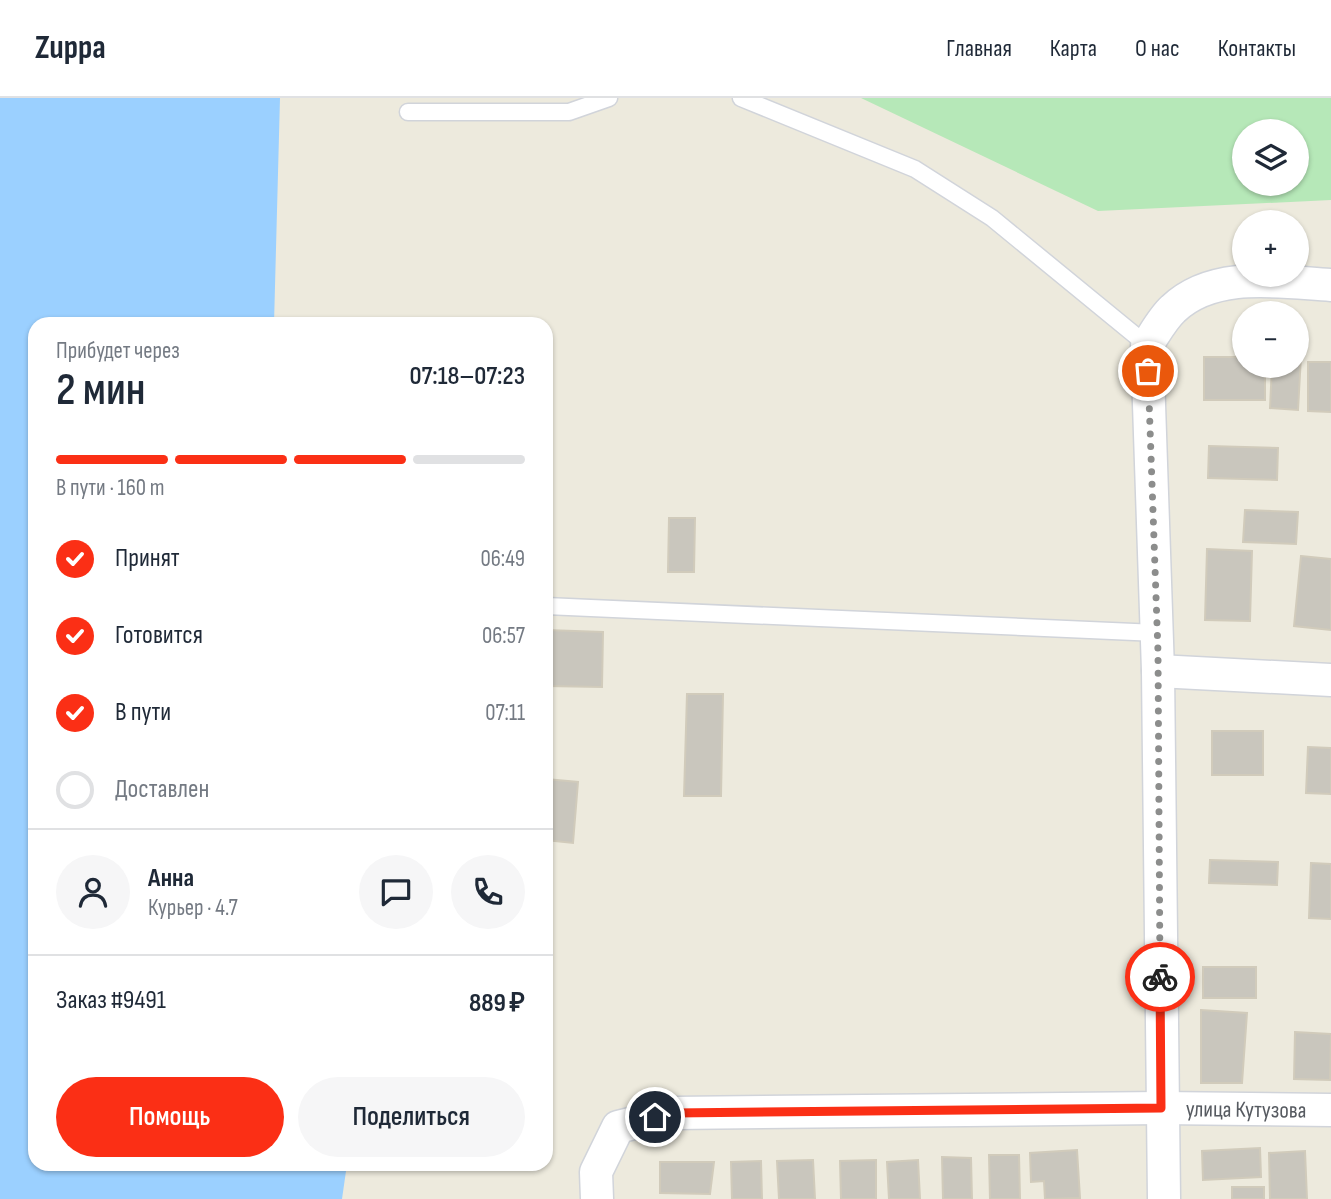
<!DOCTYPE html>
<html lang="ru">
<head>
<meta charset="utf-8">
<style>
  body { margin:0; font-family:"Sofia Sans Condensed",sans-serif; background:#f6f6f7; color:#1f2937; height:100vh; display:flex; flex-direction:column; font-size:26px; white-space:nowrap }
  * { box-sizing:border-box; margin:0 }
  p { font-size:23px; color:#747a83 }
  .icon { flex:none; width:38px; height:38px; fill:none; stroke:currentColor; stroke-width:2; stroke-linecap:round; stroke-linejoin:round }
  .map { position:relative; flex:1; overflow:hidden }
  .details { position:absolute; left:28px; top:219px; width:525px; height:854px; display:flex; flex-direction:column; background:#fff; border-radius:21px; box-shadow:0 2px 5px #0004 }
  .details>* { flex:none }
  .controls { position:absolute; left:1232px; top:21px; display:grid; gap:14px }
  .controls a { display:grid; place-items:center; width:77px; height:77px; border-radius:50%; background:#fff; box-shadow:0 2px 5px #0004; font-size:35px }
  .pin { position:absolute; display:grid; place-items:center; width:60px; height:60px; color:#fff; margin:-30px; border:4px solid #fff; border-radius:50%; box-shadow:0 2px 7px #0007 }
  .courier { position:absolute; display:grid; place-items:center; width:70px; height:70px; margin:-35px; border:5px solid #fb2f15; border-radius:50%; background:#fff; color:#222; box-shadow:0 2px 9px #0007 }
  .overview em { font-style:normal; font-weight:600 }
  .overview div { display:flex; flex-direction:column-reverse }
  .overview { display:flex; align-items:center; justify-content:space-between; height:119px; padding:0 28px }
  h1 { font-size:46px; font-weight:600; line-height:52px }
  .bar { display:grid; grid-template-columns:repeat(4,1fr); gap:10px 7px; align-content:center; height:84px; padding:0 28px }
  .bar i { height:9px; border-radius:5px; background:#e0e1e3 }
  .bar .on { background:#fb2f15 }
  .bar p { grid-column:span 4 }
  .line { display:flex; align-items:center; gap:18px; padding:0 28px; border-top:2px solid #e0e1e3 }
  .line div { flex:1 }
  .round { display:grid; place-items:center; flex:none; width:74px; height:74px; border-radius:37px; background:#f6f6f7 }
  ol { padding:0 28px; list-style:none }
  li { display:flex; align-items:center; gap:21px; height:77px }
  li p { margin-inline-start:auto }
  li .icon { padding:7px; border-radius:50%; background:#fb2f15; color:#fff; stroke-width:4 }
  li:last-child { color:#747a83 }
  li i { width:38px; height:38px; border:4px solid #e0e1e3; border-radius:50% }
  .primary-button { display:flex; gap:14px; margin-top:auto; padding:14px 28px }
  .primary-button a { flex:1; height:80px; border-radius:42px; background:#fb2f15; color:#fff; font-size:28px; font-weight:600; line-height:80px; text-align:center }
  .primary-button a+a { background:#f6f6f7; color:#1f2937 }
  header { display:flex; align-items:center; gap:42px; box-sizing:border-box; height:98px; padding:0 35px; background:#fff; border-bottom:2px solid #e0e1e3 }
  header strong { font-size:33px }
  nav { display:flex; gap:38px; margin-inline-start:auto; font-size:24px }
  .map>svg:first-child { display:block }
  .green { fill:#b6e8b8; fill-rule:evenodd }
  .water { fill:#9bd0ff }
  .building { fill:#c9c6bd; stroke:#d1cbbb; stroke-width:2 }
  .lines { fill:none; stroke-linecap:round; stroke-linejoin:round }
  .lane-casing { stroke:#d1d4da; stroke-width:19 }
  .street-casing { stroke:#d1d4da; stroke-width:35 }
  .lane { stroke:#fff; stroke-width:16 }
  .street { stroke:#fff; stroke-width:32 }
  .done { stroke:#8c8d8c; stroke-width:7; stroke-dasharray:0 12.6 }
  .route { stroke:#fb2f15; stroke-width:9 }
  .labels { text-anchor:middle; stroke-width:7; stroke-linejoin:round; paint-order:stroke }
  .street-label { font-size:23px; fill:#575b61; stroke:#fff }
</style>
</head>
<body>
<header>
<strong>Zuppa</strong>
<nav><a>Главная</a><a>Карта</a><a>О нас</a><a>Контакты</a></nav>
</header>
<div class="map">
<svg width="1331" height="1101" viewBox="0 0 1331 1101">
  <rect width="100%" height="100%" fill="#edeadd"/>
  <path class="green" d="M861 0H1331V102L1098 113ZM1244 33H1297V86H1244Z"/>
  <path class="water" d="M0 0H280L274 226H35V1066H347L342 1101H0Z"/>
  <path class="building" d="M1297 258H1301L1298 312 1270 310 1272 268H1297Z
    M1204 259H1244V268H1265V302H1204Z
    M1308 264H1331V314L1308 313Z
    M1209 348 1278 350 1277 382 1208 380Z
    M1245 412 1298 414 1296 446 1243 444Z
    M669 420H695L694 474H668Z
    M1207 451 1252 453 1250 523 1205 522Z
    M1301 458 1331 461V532L1294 528Z
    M546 532 603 534 602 589 546 588Z
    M687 596H723L721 698H684Z
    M1212 633H1263V677H1212Z
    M1308 649 1331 650V696L1306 695Z
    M546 681 578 684 573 745 546 742Z
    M1210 762 1278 764 1277 787 1209 785Z
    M1311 765 1331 766V821L1309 820Z
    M1203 869H1256V900H1203Z
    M1201 912 1247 915 1242 985H1201Z
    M1295 934 1331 936 1330 982 1294 981Z
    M1260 1050 1261 1079 1203 1082 1202 1053Z
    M1077 1052 1080 1100 1045 1101 1044 1083 1031 1084 1030 1055Z
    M1305 1053 1307 1101H1270L1269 1055Z
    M989 1057H1019L1020 1101H990Z
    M942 1059 971 1060 972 1101H943Z
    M813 1062 815 1101H779L777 1063Z
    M876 1062V1101H841L840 1063Z
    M918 1062 920 1101H889L887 1064Z
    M761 1063 762 1101H732L731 1064Z
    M660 1064H714L710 1096 660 1095Z
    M1232 1089H1264V1101H1232Z"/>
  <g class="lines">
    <g class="lane-casing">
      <path id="lane" d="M741 0 915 71 992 120 1147 247
        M408 14H569L609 0
        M546 508 1157 535"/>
    </g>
    <g class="street-casing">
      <g id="street">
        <path d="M1158 573 1331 582"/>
        <path id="s1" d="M597 1101 596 1074 618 1029 674 1015 1161 1010 1331 1012"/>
        <path d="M1164 1101 1158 573 1147 247C1155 235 1163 220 1173 211 1214 172 1280 184 1331 187"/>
      </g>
    </g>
    <use href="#lane" class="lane"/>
    <use href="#street" class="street"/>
  </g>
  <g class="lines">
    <path class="done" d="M1148 273 1158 554 1160 879"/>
    <path class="route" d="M655 1019 674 1015 1161 1010 1160 879"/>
  </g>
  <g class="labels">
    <g class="street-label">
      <text dy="8" stroke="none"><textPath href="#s1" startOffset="707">улица Кутузова</textPath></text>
    </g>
  </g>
</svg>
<div class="controls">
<a><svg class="icon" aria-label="layers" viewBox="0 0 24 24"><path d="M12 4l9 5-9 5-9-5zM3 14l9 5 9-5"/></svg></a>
<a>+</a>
<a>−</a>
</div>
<div class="pin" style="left:1148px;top:273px;background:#ea580c"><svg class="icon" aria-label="bag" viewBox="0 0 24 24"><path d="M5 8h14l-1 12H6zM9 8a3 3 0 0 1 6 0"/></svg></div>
<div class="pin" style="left:655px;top:1019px;background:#1f2937"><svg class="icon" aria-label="home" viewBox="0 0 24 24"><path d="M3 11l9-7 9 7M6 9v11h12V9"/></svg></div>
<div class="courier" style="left:1160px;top:879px"><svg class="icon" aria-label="bike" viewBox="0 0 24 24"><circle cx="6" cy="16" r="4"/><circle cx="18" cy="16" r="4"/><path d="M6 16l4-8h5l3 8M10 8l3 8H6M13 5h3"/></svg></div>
<section class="details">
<div class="overview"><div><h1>2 мин</h1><p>Прибудет через</p></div><em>07:18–07:23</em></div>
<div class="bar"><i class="on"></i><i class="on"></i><i class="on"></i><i></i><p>В пути · 160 m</p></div>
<ol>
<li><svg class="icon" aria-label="check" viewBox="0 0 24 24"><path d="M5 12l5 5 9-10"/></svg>Принят<p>06:49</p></li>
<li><svg class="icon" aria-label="check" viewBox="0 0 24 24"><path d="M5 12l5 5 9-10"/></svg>Готовится<p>06:57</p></li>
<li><svg class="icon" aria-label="check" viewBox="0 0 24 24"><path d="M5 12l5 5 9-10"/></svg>В пути<p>07:11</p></li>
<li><i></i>Доставлен</li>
</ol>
<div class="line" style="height:126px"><a class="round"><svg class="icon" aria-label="person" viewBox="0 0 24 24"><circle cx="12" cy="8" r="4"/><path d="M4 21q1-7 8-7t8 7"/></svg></a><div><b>Анна</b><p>Курьер · 4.7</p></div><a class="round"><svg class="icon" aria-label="chat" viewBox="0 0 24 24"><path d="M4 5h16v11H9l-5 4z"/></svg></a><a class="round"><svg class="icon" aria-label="phone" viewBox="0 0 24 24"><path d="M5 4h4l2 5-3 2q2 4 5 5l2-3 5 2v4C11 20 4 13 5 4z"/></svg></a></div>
<div class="line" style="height:91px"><div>Заказ #9491</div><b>889 ₽</b></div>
<div class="primary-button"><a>Помощь</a><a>Поделиться</a></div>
</section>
</div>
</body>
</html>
